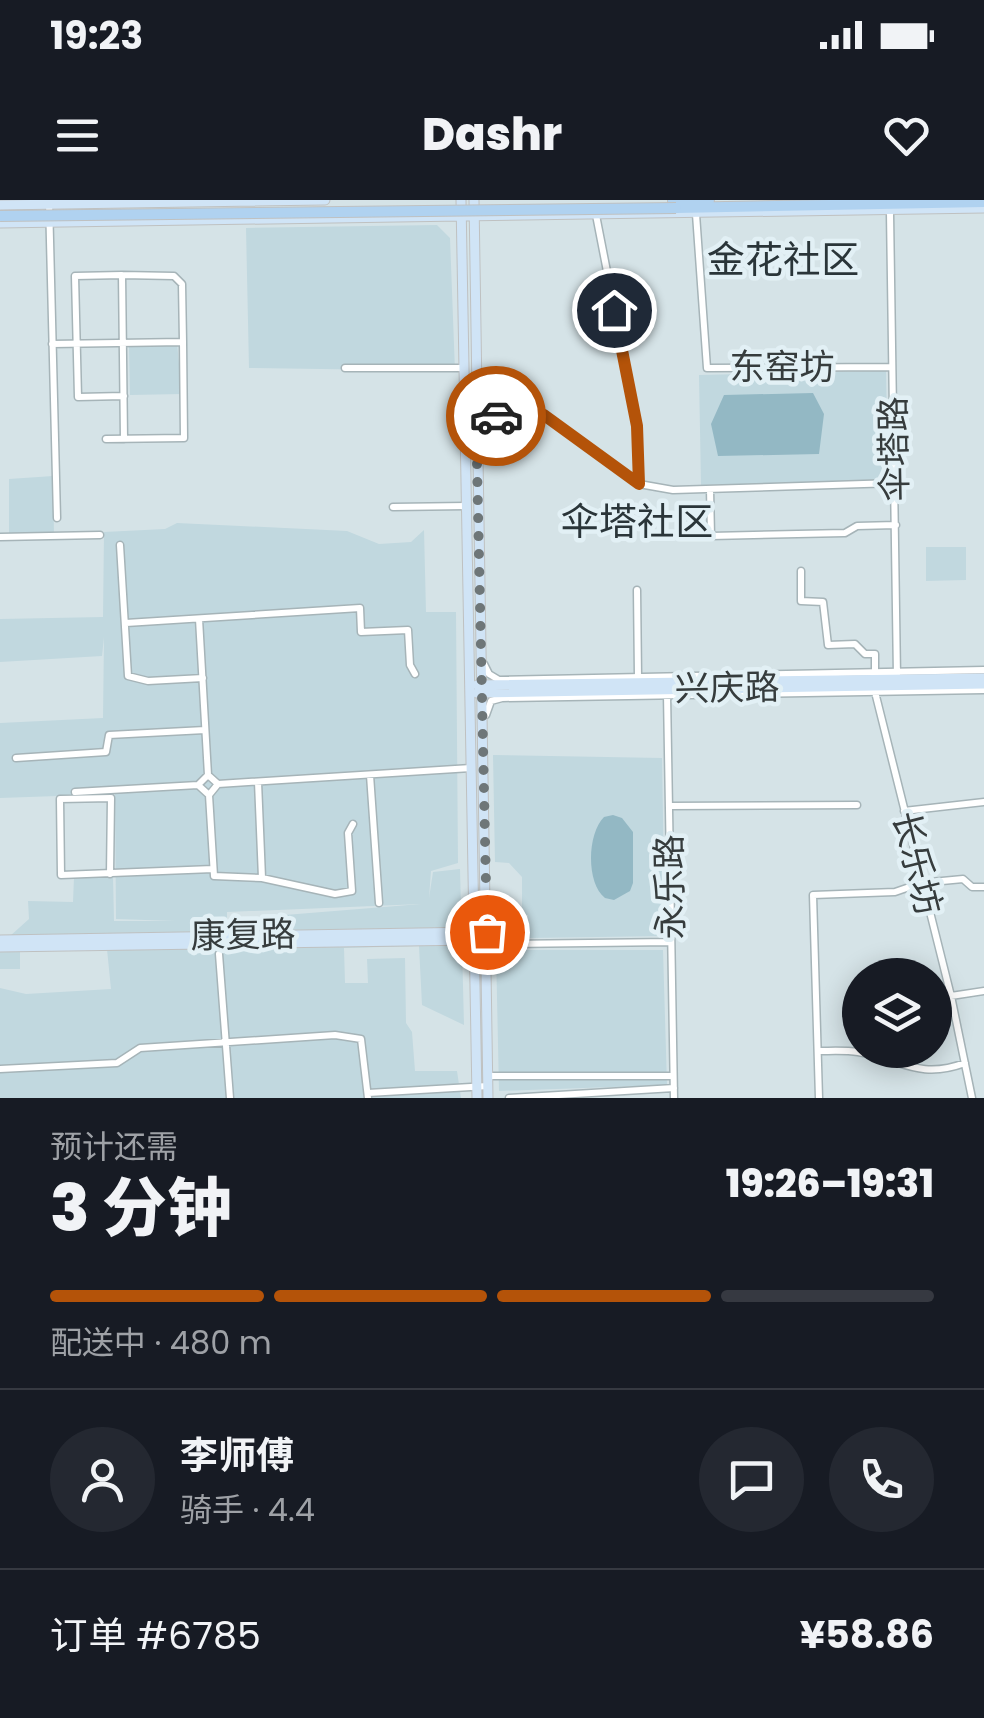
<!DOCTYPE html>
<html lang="zh">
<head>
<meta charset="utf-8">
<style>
  body { margin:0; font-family:Poppins,"Noto Sans SC",sans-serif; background:#242831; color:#f1f3f6; height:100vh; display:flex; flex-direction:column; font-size:38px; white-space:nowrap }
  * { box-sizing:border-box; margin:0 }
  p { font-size:32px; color:#9ea1a6 }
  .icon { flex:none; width:55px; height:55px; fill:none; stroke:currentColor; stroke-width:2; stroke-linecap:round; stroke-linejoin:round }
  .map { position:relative; height:898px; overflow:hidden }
  .details { display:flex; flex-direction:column; background:#171b24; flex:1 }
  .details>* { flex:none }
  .buttons { position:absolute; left:842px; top:758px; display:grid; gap:20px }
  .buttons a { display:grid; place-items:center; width:110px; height:110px; border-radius:50%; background:#171b24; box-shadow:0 5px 25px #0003; font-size:50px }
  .pin { position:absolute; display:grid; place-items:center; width:85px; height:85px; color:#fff; margin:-42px; border:5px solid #fff; border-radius:50%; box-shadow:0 2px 10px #0007 }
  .courier { position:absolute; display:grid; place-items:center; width:100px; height:100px; margin:-50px; border:8px solid #b45309; border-radius:50%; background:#fff; color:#222; box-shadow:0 2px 12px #0007 }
  .summary em { font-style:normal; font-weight:800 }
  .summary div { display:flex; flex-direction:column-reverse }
  .summary { display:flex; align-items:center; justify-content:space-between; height:170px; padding:0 50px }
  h1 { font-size:65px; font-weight:800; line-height:75px }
  .bar { display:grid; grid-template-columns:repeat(4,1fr); gap:15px 10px; align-content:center; height:120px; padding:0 50px }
  .bar i { height:12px; border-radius:8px; background:#363941 }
  .bar .selected { background:#b45309 }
  .bar p { grid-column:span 4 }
  .line { display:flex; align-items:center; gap:25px; padding:0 50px; border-top:2px solid #363941 }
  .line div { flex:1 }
  .round { display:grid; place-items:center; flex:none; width:105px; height:105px; border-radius:52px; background:#242831 }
  .status { display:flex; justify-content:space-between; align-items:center; height:70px; padding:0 50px; background:#171b24; direction:ltr }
  .status svg { height:28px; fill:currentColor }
  header { display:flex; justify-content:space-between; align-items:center; height:130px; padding:0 50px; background:#171b24; font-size:45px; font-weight:800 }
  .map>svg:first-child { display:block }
  .built { fill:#c1d8df; fill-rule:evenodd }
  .green { fill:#93b8c4 }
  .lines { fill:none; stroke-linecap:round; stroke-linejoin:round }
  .minor-casing { stroke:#a6b4b8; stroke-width:9 }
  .major-casing { stroke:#bfc1c1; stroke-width:11 }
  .highway-casing { stroke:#bfc1c1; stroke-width:12 }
  .minor { stroke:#fff; stroke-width:6 }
  .major { stroke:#d0e4f6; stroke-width:9 }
  .highway { stroke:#b0d2f0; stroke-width:10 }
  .highway-bridge-casing { stroke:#bfc1c1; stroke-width:12; stroke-linecap:butt }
  .highway-bridge { stroke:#b0d2f0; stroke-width:10 }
  .done { stroke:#6e7678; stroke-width:10; stroke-dasharray:0 18 }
  .route { stroke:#b45309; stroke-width:12 }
  .labels { text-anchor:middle; stroke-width:9; stroke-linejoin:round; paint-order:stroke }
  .street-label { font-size:35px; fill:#363c3d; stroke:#e2f0f5 }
  .neighbourhood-label { font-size:38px; fill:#2a3539; stroke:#e2f0f5 }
</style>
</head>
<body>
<div class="status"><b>19:23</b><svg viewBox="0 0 49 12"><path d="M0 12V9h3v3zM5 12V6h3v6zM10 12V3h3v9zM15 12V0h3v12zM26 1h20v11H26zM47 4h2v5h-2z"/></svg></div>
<header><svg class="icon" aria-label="menu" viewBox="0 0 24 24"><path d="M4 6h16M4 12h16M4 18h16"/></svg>Dashr<svg class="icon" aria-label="heart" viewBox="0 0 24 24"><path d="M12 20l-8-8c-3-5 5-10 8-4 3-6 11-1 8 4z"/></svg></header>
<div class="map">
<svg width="984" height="898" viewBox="0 0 984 898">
  <rect width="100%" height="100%" fill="#d5e3e7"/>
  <path class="built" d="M437 25 450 38 455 171 249 168 246 28Z
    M177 143 182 194 130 195 129 144Z
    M886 171 888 281 701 285 699 175Z
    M53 276 54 335 9 336V279Z
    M177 323 347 331 379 344 411 342 424 330 426 412H456L458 663 431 671 429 698 433 672 460 669 464 825 422 805 419 746 344 748 345 783H368L367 759 405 758 406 823 412 832 415 871H457L461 898H0V788L26 794 111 789 107 749 20 752V769H0V745L29 719 28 701 73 702 74 677 113 676 114 721H175L116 719 115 594 0 598V523L103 518 104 437 102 456 0 462V419L103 417 104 332 165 329ZM421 704 247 718V725H227V712Z
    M926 347H966V380L926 381Z
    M493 555 662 558 665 736 529 738 528 715 522 714V677L509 663 495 662Z
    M496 750H663L667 885 499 891Z"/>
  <path class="green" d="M813 193 824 214 819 254 718 256 711 224 724 195Z
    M613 615 622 618 633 632V683L630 691 614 700 605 698C586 683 587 634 604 617Z"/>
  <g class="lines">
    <g class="minor-casing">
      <path id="minor" d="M49 1 57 318
        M890 13 897 476
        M696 14 707 168 892 167
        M596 15 637 225 639 284
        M122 75 174 76 182 84 183 142
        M52 144 183 142 184 238 106 239
        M345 168H464
        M124 196 78 197 75 76 122 75C123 130 123 184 124 239
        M477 216 544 215 639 284 673 290 895 283
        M710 289 711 336 845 333 857 326 896 325
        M393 307 467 306
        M0 337 100 335
        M120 345 128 476 148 481 203 478
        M801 371V401L823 402 828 445 855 444 865 454H875V472
        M637 390 638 477
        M199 419 208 575
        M126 423 360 408 361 432 408 430 410 465 415 474
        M484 464 489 474 499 480 984 470
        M875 492 951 796 972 898
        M667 494 674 898
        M486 515 491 501 502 498 984 490
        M16 558 106 552 109 535 205 530
        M370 575 379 703
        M258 582 262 678 335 694 352 691 348 633 353 624
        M218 584 208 575 198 585 209 595 218 584 471 568
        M75 592 198 585
        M209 595 214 676 262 678
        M669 606 857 605
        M904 611 984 602
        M110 674 111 598 60 599 61 675 213 669
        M483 740 498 744 671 742
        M219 754 230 898
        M951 796 984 791
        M818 851C831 851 845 850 858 852 900 859 919 880 965 863
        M0 869 117 863 140 848 335 835 361 839 368 898
        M488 876H673
        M368 893 488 886
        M509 898 674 888
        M819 898 813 695 895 692 921 683 963 679 972 687H984"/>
    </g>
    <g class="major-casing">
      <path id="major" d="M461 0 477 898
        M474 0 488 898
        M0 5 325 0
        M0 23 984 8
        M477 485 984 478
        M477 493 984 484
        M0 740 479 732
        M0 747 475 740"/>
    </g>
    <g class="highway-casing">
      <path id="highway" d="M673 1 709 0
        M676 8 984 2"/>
    </g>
    <use href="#minor" class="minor"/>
    <use href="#major" class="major"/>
    <use href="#highway" class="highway"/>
    <g class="highway-bridge-casing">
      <path id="highway-bridge" d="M0 16 676 8"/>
    </g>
    <use href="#highway-bridge" class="highway-bridge"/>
  </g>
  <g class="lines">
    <path class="done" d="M487 732 476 216H496"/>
    <path class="route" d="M496 216 544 215 639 284 637 226 614 110"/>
  </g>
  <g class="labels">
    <g class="street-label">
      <text x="782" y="179">东窑坊</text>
      <text transform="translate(894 249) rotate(-91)" y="12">伞塔路</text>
      <text transform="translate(727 488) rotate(-1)" y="12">兴庆路</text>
      <text transform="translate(917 663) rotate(76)" y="12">长乐坊</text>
      <text transform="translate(670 687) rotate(-91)" y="12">永乐路</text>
      <text transform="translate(243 735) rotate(-1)" y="12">康复路</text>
    </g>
    <g class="neighbourhood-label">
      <text x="783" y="73">金花社区</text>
      <text x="637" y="335">伞塔社区</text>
    </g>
  </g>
</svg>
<div class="buttons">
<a><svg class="icon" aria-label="layers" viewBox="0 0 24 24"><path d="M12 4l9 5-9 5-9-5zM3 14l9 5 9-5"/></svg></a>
</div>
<div class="pin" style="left:487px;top:732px;background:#ea580c"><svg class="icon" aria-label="bag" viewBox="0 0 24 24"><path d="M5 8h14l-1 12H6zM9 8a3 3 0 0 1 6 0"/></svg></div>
<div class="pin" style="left:614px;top:110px;background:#1f2937"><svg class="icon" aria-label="home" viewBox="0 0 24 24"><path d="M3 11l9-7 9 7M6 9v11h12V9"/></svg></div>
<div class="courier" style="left:496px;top:216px"><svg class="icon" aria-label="car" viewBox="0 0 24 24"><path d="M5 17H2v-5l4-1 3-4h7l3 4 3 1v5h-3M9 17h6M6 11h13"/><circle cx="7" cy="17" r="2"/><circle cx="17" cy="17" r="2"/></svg></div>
</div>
<section class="details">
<div class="summary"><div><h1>3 分钟</h1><p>预计还需</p></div><em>19:26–19:31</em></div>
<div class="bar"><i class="selected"></i><i class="selected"></i><i class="selected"></i><i></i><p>配送中 · 480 m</p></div>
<div class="line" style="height:180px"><a class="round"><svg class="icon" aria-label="person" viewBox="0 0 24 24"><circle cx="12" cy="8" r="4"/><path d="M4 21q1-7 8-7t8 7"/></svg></a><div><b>李师傅</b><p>骑手 · 4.4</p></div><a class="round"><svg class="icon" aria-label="chat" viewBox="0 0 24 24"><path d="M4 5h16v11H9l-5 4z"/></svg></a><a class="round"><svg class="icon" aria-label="phone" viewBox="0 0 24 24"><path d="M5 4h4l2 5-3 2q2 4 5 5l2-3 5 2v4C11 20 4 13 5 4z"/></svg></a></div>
<div class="line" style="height:130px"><div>订单 #6785</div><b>¥58.86</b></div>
</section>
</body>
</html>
